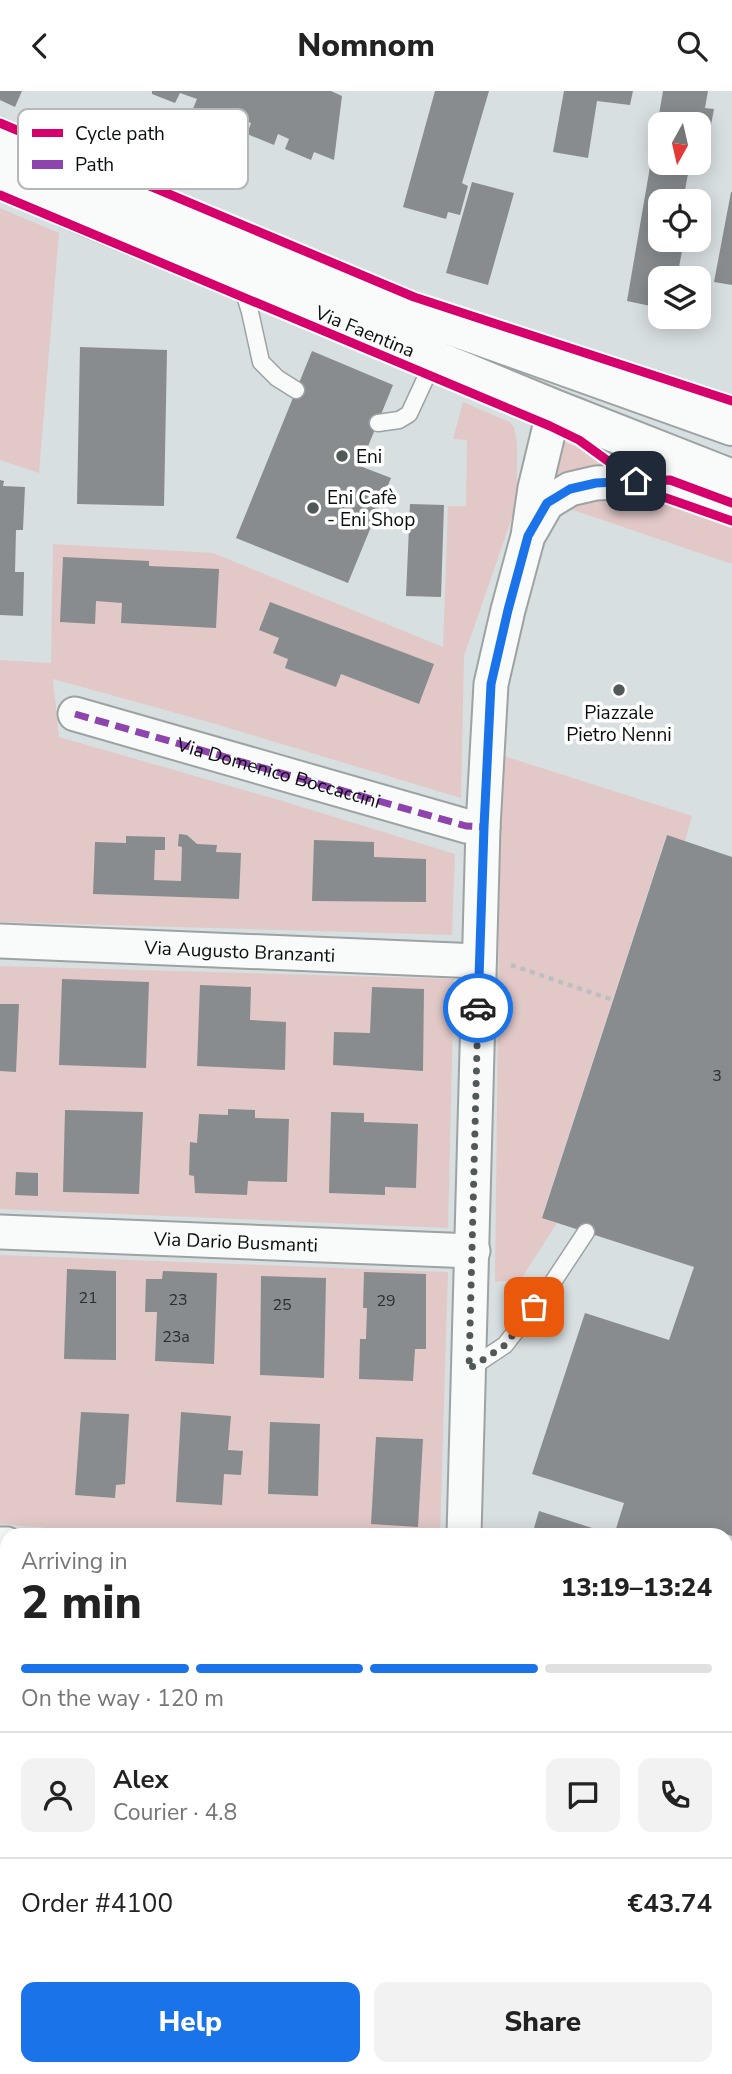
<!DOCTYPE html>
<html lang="en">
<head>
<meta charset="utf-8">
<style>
  body { margin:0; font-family:"Nunito Sans",sans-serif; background:#f2f2f2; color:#222; height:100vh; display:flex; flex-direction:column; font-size:26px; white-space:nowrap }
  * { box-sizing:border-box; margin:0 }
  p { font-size:23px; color:#767676 }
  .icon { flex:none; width:38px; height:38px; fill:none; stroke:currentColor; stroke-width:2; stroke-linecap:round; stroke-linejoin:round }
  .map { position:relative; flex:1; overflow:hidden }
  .drawer { position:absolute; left:0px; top:1437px; width:733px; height:548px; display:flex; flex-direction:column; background:#fff; border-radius:21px 21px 0 0; box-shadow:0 4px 18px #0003 }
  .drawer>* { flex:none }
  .needle { width:46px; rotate:188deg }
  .tools { position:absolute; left:648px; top:21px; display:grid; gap:14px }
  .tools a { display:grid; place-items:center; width:63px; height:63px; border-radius:14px; background:#fff; box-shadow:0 4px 18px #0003; font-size:35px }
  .pin { position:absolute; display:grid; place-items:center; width:60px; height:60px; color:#fff; margin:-30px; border-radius:14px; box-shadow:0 4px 10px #0006 }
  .courier { position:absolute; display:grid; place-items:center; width:70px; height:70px; margin:-35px; border:5px solid #1a73e8; border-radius:50%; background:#fff; color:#222; box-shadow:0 2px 9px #0007 }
  .overview em { font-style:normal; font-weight:800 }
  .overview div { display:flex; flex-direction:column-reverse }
  .overview { display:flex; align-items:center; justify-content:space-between; height:119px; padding:0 21px }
  h1 { font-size:46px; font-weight:800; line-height:52px }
  .bar { display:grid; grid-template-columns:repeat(4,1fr); gap:10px 7px; align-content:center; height:84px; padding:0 21px }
  .bar i { height:9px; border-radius:5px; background:#e0e0e0 }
  .bar .selected { background:#1a73e8 }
  .bar p { grid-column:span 4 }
  .line { display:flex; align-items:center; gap:18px; padding:0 21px; border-top:2px solid #e0e0e0 }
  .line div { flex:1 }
  .round { display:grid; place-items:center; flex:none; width:74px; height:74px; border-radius:14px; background:#f2f2f2 }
  .cta { display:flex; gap:14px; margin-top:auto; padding:14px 21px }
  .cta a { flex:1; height:80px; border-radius:14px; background:#1a73e8; color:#fff; font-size:28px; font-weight:800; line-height:80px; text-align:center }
  .cta a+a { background:#f2f2f2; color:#222 }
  header { display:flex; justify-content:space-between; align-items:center; height:91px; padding:0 21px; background:#fff; font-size:32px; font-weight:800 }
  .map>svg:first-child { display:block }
  .green { fill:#e2c9c8 }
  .building { fill:#888c8e }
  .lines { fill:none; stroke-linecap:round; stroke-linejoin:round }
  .service-casing { stroke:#9da2a3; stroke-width:19 }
  .minor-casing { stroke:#9da2a3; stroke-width:37 }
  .tertiary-casing { stroke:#9da2a3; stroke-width:42 }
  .path { stroke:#bdbfbf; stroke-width:4.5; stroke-dasharray:5 5; stroke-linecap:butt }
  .service { stroke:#f9fafa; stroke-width:16 }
  .minor { stroke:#f9fafa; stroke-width:33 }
  .tertiary { stroke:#f9fafa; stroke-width:38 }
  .quiet { stroke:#8e44ad; stroke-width:7; stroke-dasharray:14 7; stroke-linecap:butt }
  .cycleway-casing { stroke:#fff; stroke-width:13 }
  .cycleway { stroke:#d6006c; stroke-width:9 }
  .done { stroke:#525758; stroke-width:7; stroke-dasharray:0 12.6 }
  .route { stroke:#1a73e8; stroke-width:9 }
  .poi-dot { fill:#525758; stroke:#fff; stroke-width:2.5 }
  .labels { text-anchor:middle; stroke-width:7; stroke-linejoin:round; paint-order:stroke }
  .number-label { font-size:16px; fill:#2a2e2e }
  .street-label { font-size:19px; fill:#0a0e0e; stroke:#fff }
  .poi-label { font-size:19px; fill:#0a0e0e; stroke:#fff; text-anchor:start }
  .key { fill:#fff; stroke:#b6b7b7; stroke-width:2 }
  .key-label { font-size:19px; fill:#0a0e0e }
</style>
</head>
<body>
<header><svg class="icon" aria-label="back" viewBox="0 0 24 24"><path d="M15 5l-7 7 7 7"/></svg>Nomnom<svg class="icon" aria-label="search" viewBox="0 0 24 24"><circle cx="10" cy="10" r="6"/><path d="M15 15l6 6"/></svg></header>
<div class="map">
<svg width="732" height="1983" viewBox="0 0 732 1983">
  <rect width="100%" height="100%" fill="#d8dfe0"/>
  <path class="green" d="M0 117 59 142 39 382 0 369Z
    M463 311 510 331 514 336 517 351V412L464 565 461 707 212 632 53 588 59 646 279 709 455 763 452 844 0 831V569L51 572 53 453 213 462 443 556 448 415H466L467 349 453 348Z
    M559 349 575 355 606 378 550 396Z
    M607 404 649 405 732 434V473L558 414Z
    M501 664 692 725 685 750 666 745 542 1126 557 1132 521 1188 495 1191Z
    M0 875 454 888 448 1137 0 1118Z
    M0 1164 448 1181 440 1444H133L0 1433Z
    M0 1476H7V1832H0Z
    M732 1568V1785L726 1791V1586Z
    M0 1890H7V1978H677L676 1983H0Z"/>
  <path class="building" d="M0 0H22L15 16 0 9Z
    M152 0H331L342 5 334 69 314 61 311 69 285 58 289 48 278 43 274 54 247 43 251 32 218 19 214 28 192 20 197 8 180 2 175 12 152 3Z
    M435 0H489L462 92 468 95 460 124 448 121 446 128 403 116Z
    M564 0H633L630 14 597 10 588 67 553 61Z
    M663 0H708L705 17 714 18 704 71 698 70V33H660V72H690L683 110H660V149H676L675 158 682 160 677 187H660V217L627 210Z
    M472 91 514 102 488 194 446 182Z
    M731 101H732V194L714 191Z
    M80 256 167 259 164 415 77 413Z
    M312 260 393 294 360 375 391 387 348 492 236 447Z
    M0 389 4 390 3 395 25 396 23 439H16L15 481H24L23 525 0 524Z
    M410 413 444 414 441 506 406 505Z
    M63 466 149 470V475L219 478 216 537 121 532 122 512 96 510 95 533 60 531Z
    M270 511 434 573 419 613 341 583 336 596 285 577 288 568 273 562 279 547 259 539Z
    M179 743 187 744 197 753 217 754 216 761 241 762 239 808 93 803 95 751 126 752V745L165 746V759H155L154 789 181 790 182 756 178 755Z
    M667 744 732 766V1445L719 1441 718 1444H614L624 1412 532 1383 585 1222 669 1249 694 1176 542 1127Z
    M314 749 374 751V766L426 768V811L312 810Z
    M62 888 149 891 146 977 59 974Z
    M200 894 251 896 250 929 286 931 285 979 197 975Z
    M372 896 424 898 423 980 333 974 334 941 370 942Z
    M0 913H19L16 981 0 980Z
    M228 1018 255 1019V1027L289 1028 287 1091 248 1090 247 1104 195 1102 194 1085 189 1084 190 1051 197 1052 199 1023 228 1024Z
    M65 1019 143 1021 139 1103 63 1101Z
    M331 1021 364 1022V1031L418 1033 416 1097 385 1096V1104L329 1102Z
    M16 1081 38 1082V1105L15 1104Z
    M67 1178 116 1180V1269L64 1268Z
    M163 1180 217 1182 214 1273 155 1270 157 1221H145L146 1188H162Z
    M364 1181 426 1183V1258H415L413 1290 359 1288 360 1248H366L367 1217H363Z
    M261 1185 326 1187 324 1287 260 1284Z
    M81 1321 129 1323 125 1393 116 1394 115 1407 75 1404Z
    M181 1321 231 1325 228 1359 243 1360 241 1384 224 1383 222 1414 176 1411Z
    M270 1331 320 1333 318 1405 268 1403Z
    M376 1346 423 1348 418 1436 371 1433Z
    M539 1420 611 1443V1444H532Z
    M726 1525 732 1527V1568L727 1584Z
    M0 1562H7V1730H0Z"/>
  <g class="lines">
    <g class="service-casing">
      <path id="service" d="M241 192 250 221 261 271 277 287 296 299
        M378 332 399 329 409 323 434 269
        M469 1278 505 1254 549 1197 586 1141"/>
    </g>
    <g class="minor-casing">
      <g id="minor">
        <path d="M531 440 547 412 570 398 596 392 670 389 732 412"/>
        <path d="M75 623 466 735 483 736"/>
        <path id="s1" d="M0 850 479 870"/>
        <path id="s2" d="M0 1141 473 1160"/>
        <path d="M464 1444 483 736 491 593 508 519 528 445 535 397 554 318"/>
        <path d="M0 1453H7"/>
      </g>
    </g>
    <g class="tertiary-casing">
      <g id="tertiary">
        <path d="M0 48 281 169 410 220 732 335"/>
        <path id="s3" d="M0 87 89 126 554 318 732 388"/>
        <path d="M726 1832 732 1826"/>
        <path d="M0 1863H7"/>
        <path d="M726 1929 732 1936"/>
        <path d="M707 1983V1978"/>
      </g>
    </g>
    <path class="path" d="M511 874 613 909
      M369 1983 373 1978"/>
    <use href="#service" class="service"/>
    <use href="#minor" class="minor"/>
    <use href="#tertiary" class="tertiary"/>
    <path class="quiet" id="s4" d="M75 623 466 735 483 736"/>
    <g class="cycleway-casing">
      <path id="cycleway" d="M0 32 414 206 732 310
        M0 104 550 335 579 349 652 402 732 430
        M636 390 670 389 732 412"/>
    </g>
    <use href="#cycleway" class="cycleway"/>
  </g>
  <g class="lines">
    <path class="done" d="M478 917 469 1278 505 1254 534 1216"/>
    <path class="route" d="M478 917 484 736 491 593 508 519 528 445 547 412 570 398 596 392 636 390"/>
  </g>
  <g class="poi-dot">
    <circle cx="342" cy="365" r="7"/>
    <circle cx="313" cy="417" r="7"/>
    <circle cx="619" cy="599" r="7"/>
  </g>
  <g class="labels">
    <g class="number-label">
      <text x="717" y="990">3</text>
      <text x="88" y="1212">21</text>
      <text x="178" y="1214">23</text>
      <text x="386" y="1215">29</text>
      <text x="282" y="1219">25</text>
      <text x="176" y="1251">23a</text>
    </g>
    <g class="street-label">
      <text dy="7" stroke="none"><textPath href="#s3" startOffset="396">Via Faentina</textPath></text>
      <text dy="7" stroke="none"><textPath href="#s4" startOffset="212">Via Domenico Boccaccini</textPath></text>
      <text dy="7" stroke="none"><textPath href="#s1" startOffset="240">Via Augusto Branzanti</textPath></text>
      <text dy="7" stroke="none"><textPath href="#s2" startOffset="236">Via Dario Busmanti</textPath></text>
    </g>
    <g class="poi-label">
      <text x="356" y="372">Eni</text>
      <text x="327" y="413">Eni Cafè<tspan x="327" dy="22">- Eni Shop</tspan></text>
      <text x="619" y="628" text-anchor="middle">Piazzale<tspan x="619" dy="22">Pietro Nenni</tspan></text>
    </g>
  </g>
  <rect x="18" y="18" width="230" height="80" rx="10" class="key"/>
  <rect x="32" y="38" width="31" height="8" fill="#d6006c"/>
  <rect x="32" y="69" width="31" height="9" fill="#8e44ad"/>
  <g class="key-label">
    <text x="75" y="49">Cycle path</text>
    <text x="75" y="80">Path</text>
  </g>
</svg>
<div class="tools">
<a><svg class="needle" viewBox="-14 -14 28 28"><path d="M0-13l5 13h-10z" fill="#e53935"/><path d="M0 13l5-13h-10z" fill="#767676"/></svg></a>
<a><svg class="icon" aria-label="locate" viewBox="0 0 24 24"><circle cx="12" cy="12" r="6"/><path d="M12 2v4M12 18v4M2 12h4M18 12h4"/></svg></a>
<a><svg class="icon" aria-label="layers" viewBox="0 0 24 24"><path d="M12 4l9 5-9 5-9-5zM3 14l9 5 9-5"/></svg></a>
</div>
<div class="pin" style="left:534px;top:1216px;background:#ea580c"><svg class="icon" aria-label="bag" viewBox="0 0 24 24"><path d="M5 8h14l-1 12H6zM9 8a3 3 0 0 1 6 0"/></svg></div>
<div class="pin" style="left:636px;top:390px;background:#1f2937"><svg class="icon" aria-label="home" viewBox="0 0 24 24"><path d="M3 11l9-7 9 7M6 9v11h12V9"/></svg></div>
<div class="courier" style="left:478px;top:917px"><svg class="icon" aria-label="car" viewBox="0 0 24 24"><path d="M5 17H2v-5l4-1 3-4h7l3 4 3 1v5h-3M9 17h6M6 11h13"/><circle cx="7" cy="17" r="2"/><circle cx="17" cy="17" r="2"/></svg></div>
<section class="drawer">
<div class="overview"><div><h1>2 min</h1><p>Arriving in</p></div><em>13:19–13:24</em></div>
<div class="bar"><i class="selected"></i><i class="selected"></i><i class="selected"></i><i></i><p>On the way · 120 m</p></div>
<div class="line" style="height:126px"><a class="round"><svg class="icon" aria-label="person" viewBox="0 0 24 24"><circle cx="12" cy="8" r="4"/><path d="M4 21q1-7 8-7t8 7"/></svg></a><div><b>Alex</b><p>Courier · 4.8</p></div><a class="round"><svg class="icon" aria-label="chat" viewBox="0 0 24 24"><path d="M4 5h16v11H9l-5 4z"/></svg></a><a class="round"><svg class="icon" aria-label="phone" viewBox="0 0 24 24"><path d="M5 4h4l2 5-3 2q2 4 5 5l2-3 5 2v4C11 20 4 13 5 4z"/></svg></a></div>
<div class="line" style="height:91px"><div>Order #4100</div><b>€43.74</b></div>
<div class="cta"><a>Help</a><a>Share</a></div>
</section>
</div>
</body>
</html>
